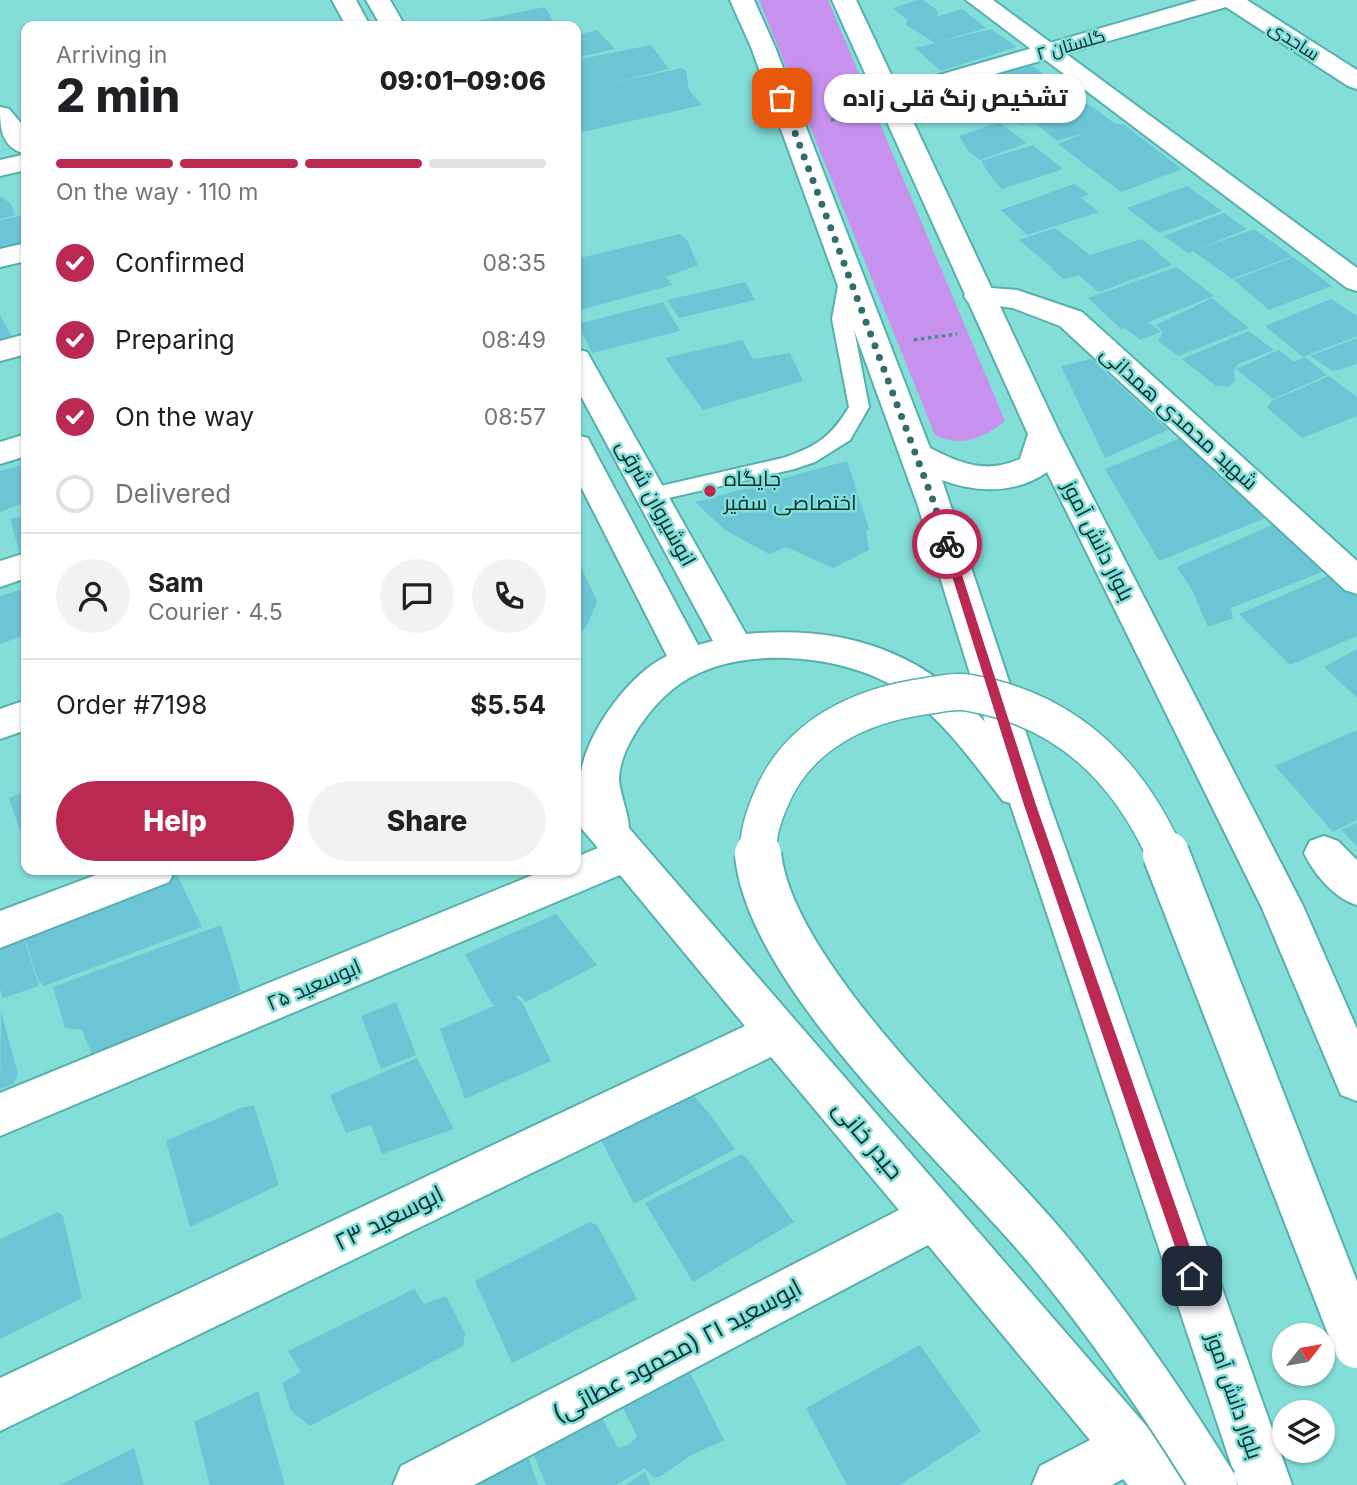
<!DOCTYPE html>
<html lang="en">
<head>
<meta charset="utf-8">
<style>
  body { margin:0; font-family:Inter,Cairo,sans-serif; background:#f2f2f2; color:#202124; height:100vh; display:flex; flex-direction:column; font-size:26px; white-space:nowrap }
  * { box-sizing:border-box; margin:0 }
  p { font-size:23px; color:#757577 }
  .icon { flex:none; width:38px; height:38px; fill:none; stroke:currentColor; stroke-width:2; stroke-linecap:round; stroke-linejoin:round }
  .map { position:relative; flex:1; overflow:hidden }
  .panel { position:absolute; left:21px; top:21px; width:560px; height:854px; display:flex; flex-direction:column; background:#fff; border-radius:14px; box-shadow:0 2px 5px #0004 }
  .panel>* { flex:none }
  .needle { width:46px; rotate:59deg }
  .controls { position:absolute; left:1272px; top:1323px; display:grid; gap:14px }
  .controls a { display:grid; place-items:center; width:63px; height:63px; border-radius:50%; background:#fff; box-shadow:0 2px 5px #0004; font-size:35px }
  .pin { position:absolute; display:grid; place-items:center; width:60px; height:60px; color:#fff; margin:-30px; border-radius:14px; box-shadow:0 4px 10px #0006 }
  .courier { position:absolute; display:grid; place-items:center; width:70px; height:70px; margin:-35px; border:5px solid #b92951; border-radius:50%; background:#fff; color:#222; box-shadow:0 2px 9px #0007 }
  .bubble { position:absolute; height:49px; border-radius:24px; background:#fff; box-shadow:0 2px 5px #0004; font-size:23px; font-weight:800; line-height:49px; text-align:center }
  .summary em { font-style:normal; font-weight:800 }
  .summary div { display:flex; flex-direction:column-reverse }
  .summary { display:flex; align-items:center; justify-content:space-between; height:119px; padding:0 35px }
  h1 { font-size:46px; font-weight:800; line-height:52px }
  .bar { display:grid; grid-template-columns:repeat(4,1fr); gap:10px 7px; align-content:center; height:84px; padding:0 35px }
  .bar i { height:9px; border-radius:5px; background:#e0e0e0 }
  .bar .selected { background:#b92951 }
  .bar p { grid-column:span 4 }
  .line { display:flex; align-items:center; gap:18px; padding:0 35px; border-top:2px solid #e0e0e0 }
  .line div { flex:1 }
  .round { display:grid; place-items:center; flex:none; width:74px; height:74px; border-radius:37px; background:#f2f2f2 }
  ol { padding:0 35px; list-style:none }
  li { display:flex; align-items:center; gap:21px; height:77px }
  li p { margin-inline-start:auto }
  li .icon { padding:7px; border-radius:50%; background:#b92951; color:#fff; stroke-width:4 }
  li:last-child { color:#757577 }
  li i { width:38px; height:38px; border:4px solid #e0e0e0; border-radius:50% }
  .action { display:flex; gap:14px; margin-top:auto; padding:14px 35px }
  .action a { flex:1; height:80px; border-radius:42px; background:#b92951; color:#fff; font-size:28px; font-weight:800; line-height:80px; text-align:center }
  .action a+a { background:#f2f2f2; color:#202124 }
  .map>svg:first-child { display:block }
  .green { fill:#c792ed }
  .building { fill:#6cc5d5 }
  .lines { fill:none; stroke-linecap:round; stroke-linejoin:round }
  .lane-casing { stroke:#55b1ac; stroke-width:4 }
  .street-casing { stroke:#55b1ac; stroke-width:4 }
  .secondary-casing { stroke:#55b1ac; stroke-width:4 }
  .path { stroke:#498d88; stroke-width:3.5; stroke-dasharray:3.5 3.5; stroke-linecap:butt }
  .lane { fill:#fff; fill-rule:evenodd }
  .street { fill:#fff; fill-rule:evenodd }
  .secondary { fill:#fff; fill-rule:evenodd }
  .secondary-bridge-far1-casing { stroke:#55b1ac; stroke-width:39; stroke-linecap:butt }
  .secondary-bridge-casing { stroke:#55b1ac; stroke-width:50; stroke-linecap:butt }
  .secondary-bridge-far1 { stroke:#fff; stroke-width:36 }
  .secondary-bridge { stroke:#fff; stroke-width:46 }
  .route { fill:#b92951 }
  .done { stroke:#326d6a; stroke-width:7; stroke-dasharray:0 12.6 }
  .poi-dot { fill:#b92951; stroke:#83ded8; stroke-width:2.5 }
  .labels { text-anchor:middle; stroke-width:5; stroke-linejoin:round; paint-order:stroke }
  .far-street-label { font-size:18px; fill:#07302e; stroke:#83ded8 }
  .street-label { font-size:21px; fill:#07302e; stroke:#83ded8 }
  .poi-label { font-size:21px; fill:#07302e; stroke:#83ded8; text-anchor:start }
  .near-street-label { font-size:24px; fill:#07302e; stroke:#83ded8 }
</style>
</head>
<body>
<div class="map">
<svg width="1357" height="1485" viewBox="0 0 1357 1485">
  <rect width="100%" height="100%" fill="#83ded8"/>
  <path class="green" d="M759 0H828L1005 421C983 438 962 448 935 435Z"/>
  <path class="building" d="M918 0H923L937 10 938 14 935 17 962 9 986 28 937 42 991 29 1017 47 941 71 915 48 935 43 906 25 907 20 893 8Z
    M545 7 553 21 527 26H469L467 23Z
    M597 30 615 49 576 58V35Z
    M651 45 669 69 607 84 682 68 686 71 689 90 702 105 583 132 576 122V60Z
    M1028 62 1051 80 1064 86 1056 88 1096 109 1115 124H1123L1182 169 1121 192 1058 144 1087 132 1057 141 1033 121 1021 125 998 107 987 110 956 86Z
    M999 122 1027 143 980 160 969 152 959 136Z
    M1033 145 1063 169 1002 189 994 181 981 161Z
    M1074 184 1089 194 1081 198 1099 212 1027 235 1001 210Z
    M1187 186 1222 211 1159 233 1127 208Z
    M0 196 10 203 16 215 0 219Z
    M1224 213 1247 229 1196 250 1254 229 1292 256 1232 279 1193 251 1188 253 1164 236Z
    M25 215 26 248 0 254V220Z
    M1055 228 1090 255 1142 239 1172 265 1098 292 1079 275 1063 279 1051 268 1058 265 1051 267 1019 240Z
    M680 234 687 240 698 265 666 277 672 285 576 311V259Z
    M1293 257 1332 286 1269 310 1234 280Z
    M1177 267 1214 296 1148 322 1161 332 1140 340 1125 328 1121 329 1088 298Z
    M745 282 755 300 679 318 667 300Z
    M1212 298 1249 328 1178 356 1158 341 1163 332 1156 325Z
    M1331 299 1357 316V336L1303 357 1265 326Z
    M663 302 680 331 592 353 578 324Z
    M0 315 16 344 0 349Z
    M1249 331 1274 350 1238 364 1234 371 1235 380 1229 387 1216 386 1182 359Z
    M1357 338V363L1349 367 1333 371 1310 356Z
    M742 340 753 359 790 353 803 381 703 410 665 358Z
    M1279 350 1294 362 1305 357 1327 375 1273 399 1236 369Z
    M1091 359 1168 430 1105 458 1061 366Z
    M1329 376 1357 397V416L1302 438 1267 407 1272 401Z
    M1183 437 1268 517 1159 561 1105 469Z
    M847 461 869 529 866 532 869 550 833 568 786 547 769 554 725 530 695 502Z
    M26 464V502L0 512V471Z
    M26 515V561L22 562 10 519Z
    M1272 525H1279L1329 569 1231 608 1233 618 1208 627 1192 590 1177 567Z
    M576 556 597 601 587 626 576 637Z
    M1332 574 1357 595V636L1290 665 1239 614Z
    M26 588V635L0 644V596Z
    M1357 649V698L1324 667Z
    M1357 730V820L1333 832 1275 766Z
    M26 791V849L9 798Z
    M1357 823V846L1341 830Z
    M175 870 202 927 44 986 38 980 21 926 119 887Z
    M556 914 597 965 526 1002 519 995 516 997 522 1002 551 1061 465 1099 440 1029 506 1001 493 1006 465 954Z
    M221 925 241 991 93 1057 82 1030 65 1028 53 987Z
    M20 926 39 986 3 998 0 989V934Z
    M396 1002 416 1055 381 1069 361 1016Z
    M1 1011 18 1074 14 1084 0 1089Z
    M417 1058 454 1129 382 1154 371 1125 346 1133 330 1095Z
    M684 1085 708 1112 735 1149 634 1204 596 1130Z
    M254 1106 279 1185 190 1227 166 1141 243 1107Z
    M740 1155 745 1156 794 1222 693 1282 645 1203Z
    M58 1212 63 1216 82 1298 0 1339V1239Z
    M590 1222 597 1225 637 1299 512 1363 475 1281Z
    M414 1289 424 1304 446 1296 465 1333 463 1346 310 1426 291 1411 282 1383 301 1372 288 1351Z
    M920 1345 981 1431 900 1485H847L806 1408Z
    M681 1354 724 1440 690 1456 659 1477H653L645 1468 616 1485H546L528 1441 594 1403 618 1448 630 1444 637 1436 614 1390Z
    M258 1391 285 1485H210L194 1422Z
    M522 1440 538 1485H438Z
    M134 1448 144 1485H60Z
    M645 1472 650 1485H626Z"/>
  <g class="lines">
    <g class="lane-casing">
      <path id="lane" d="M849 269 858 275 852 319 869 407 850 440 815 462 794 469 651 502 643 500 640 495 643 490 783 458C816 447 832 436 849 407L832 319 840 275Z"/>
    </g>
    <g class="street-casing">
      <path id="street" d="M966 0H993L1357 268V291L1347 288Z
        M0 107 9 109 26 129V170L0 176V160L26 154C1 148 0 128 0 107Z
        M26 243V261L0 267V249Z
        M979 287 1017 290 1082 312 1357 561V594L1345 590 1060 326 1013 308 968 302 964 296 968 290Z
        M26 334V354L0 361V341Z
        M26 434V456L0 464V442Z
        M26 553V578L0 587V561Z
        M26 700V730L0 739V709Z
        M576 778 590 783 641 842 1181 1466 1189 1485H1128L1123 1479 1112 1485H1032L1040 1466 1090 1440 928 1245 474 1485H393L401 1466 899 1210 771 1057 0 1431V1378L745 1026 620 875 0 1136V1093L545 870H576V857L598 848 576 822Z
        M1324 836 1338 841 1357 860V905C1334 898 1314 874 1304 853L1310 841Z
        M109 870H175L169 882 0 948V911Z"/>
    </g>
    <g class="secondary-casing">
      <path id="secondary" d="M332 0H356L370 26H346Z
        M366 0H390L405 26H381Z
        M730 0H754L775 47 930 448C961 464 986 474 1020 459L1028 434 832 0H856L1060 434 1303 906 1357 1029V1101L1341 1095 1262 908 1047 472C1016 494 976 493 942 480L1050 805 1292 1485H1238L1010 803 1003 801C974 764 946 723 907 695 854 655 748 644 689 678 666 691 647 713 634 735 626 748 619 765 619 780 621 803 636 826 625 847L611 852 597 847C587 828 577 794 581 772 588 731 629 674 667 656L576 477V435L588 438 592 446 698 645 713 641 576 387V349L587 352 591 359 746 634C840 625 921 649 985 722L917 503 751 47Z
        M1198 0H1247L1357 70V89L1348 86 1226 7 926 94 917 97 908 94 904 89 908 84Z"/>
    </g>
    <path class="path" d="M831 120 857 117
      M914 340 957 334"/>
    <use href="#lane" class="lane"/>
    <use href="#street" class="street"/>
    <use href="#secondary" class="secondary"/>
    <g class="secondary-bridge-far1-casing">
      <path id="secondary-bridge-far1" d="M758 856C757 836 763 817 771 799 798 734 861 705 927 696 941 694 955 690 970 693 1066 710 1127 769 1166 856"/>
    </g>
    <g class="secondary-bridge-casing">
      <path id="secondary-bridge" d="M758 854C770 978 969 1154 1049 1251 1110 1325 1164 1404 1214 1485
        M1166 854 1357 1345"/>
    </g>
    <use href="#secondary-bridge-far1" class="secondary-bridge-far1"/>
    <use href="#secondary-bridge" class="secondary-bridge"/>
  </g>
  <path class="route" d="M947 541 952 544 1036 805 1200 1276 1198 1281 1192 1283 1187 1281 1185 1276 1024 805 942 544Z"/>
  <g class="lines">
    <path class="done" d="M782 98 934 503 947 544"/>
  </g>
  <circle class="poi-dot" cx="710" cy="491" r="7"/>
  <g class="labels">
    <g class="far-street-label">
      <text transform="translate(1294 41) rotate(33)" y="6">ساجدی</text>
      <text transform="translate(1071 45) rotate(-16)" y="6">گلستان ۲</text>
    </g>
    <g class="street-label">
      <text transform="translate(1179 418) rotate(42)" y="7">شهید محمدی همدانی</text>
      <text transform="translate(656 503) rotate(61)" y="7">انوشیروان شرقی</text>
      <text transform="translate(1098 541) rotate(63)" y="7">بلوار دانش آموز</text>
      <text transform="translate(314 985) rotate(-23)" y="7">ابوسعید ۲۵</text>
      <text transform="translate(1234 1396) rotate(71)" y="7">بلوار دانش آموز</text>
    </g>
    <g class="poi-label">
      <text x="724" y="486">جایگاه<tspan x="724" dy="24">اختصاصی سفیر</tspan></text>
    </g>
    <g class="near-street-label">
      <text transform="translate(868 1140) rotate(50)" y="8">حیدر خانی</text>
      <text transform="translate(389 1218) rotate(-26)" y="8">ابوسعید ۲۳</text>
      <text transform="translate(677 1351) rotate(-28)" y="8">ابوسعید ۲۱ (محمود عطائی)</text>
    </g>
  </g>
</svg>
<div class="controls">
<a><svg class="needle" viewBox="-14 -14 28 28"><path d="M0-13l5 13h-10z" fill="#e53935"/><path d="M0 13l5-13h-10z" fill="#757577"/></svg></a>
<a><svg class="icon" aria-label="layers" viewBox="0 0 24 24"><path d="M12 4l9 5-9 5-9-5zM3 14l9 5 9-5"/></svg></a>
</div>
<div class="pin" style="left:782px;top:98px;background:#ea580c"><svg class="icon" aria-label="bag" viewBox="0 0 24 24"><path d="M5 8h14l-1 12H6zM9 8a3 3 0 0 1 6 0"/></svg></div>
<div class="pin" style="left:1192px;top:1276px;background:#1f2937"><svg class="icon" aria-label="home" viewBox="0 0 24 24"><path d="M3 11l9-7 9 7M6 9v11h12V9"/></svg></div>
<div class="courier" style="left:947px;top:544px"><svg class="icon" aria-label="bike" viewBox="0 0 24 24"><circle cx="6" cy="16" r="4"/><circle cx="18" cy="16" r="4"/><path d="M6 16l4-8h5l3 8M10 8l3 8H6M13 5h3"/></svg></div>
<div class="bubble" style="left:824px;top:74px;width:262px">تشخیص رنگ قلی زاده</div>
<section class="panel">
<div class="summary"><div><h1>2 min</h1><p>Arriving in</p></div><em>09:01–09:06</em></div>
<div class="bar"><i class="selected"></i><i class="selected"></i><i class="selected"></i><i></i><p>On the way · 110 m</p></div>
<ol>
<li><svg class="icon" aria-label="check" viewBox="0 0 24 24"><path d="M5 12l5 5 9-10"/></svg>Confirmed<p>08:35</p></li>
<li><svg class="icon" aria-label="check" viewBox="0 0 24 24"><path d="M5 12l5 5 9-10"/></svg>Preparing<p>08:49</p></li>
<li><svg class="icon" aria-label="check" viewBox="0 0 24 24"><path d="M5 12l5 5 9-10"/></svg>On the way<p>08:57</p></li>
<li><i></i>Delivered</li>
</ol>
<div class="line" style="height:126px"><a class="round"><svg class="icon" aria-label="person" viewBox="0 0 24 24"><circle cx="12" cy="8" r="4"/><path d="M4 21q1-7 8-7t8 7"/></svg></a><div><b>Sam</b><p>Courier · 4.5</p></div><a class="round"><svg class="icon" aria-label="chat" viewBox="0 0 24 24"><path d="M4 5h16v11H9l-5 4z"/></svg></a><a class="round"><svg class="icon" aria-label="phone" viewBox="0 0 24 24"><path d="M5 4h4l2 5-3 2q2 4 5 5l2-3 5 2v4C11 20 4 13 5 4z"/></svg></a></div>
<div class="line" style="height:91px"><div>Order #7198</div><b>$5.54</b></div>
<div class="action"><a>Help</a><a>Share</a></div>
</section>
</div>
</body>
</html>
